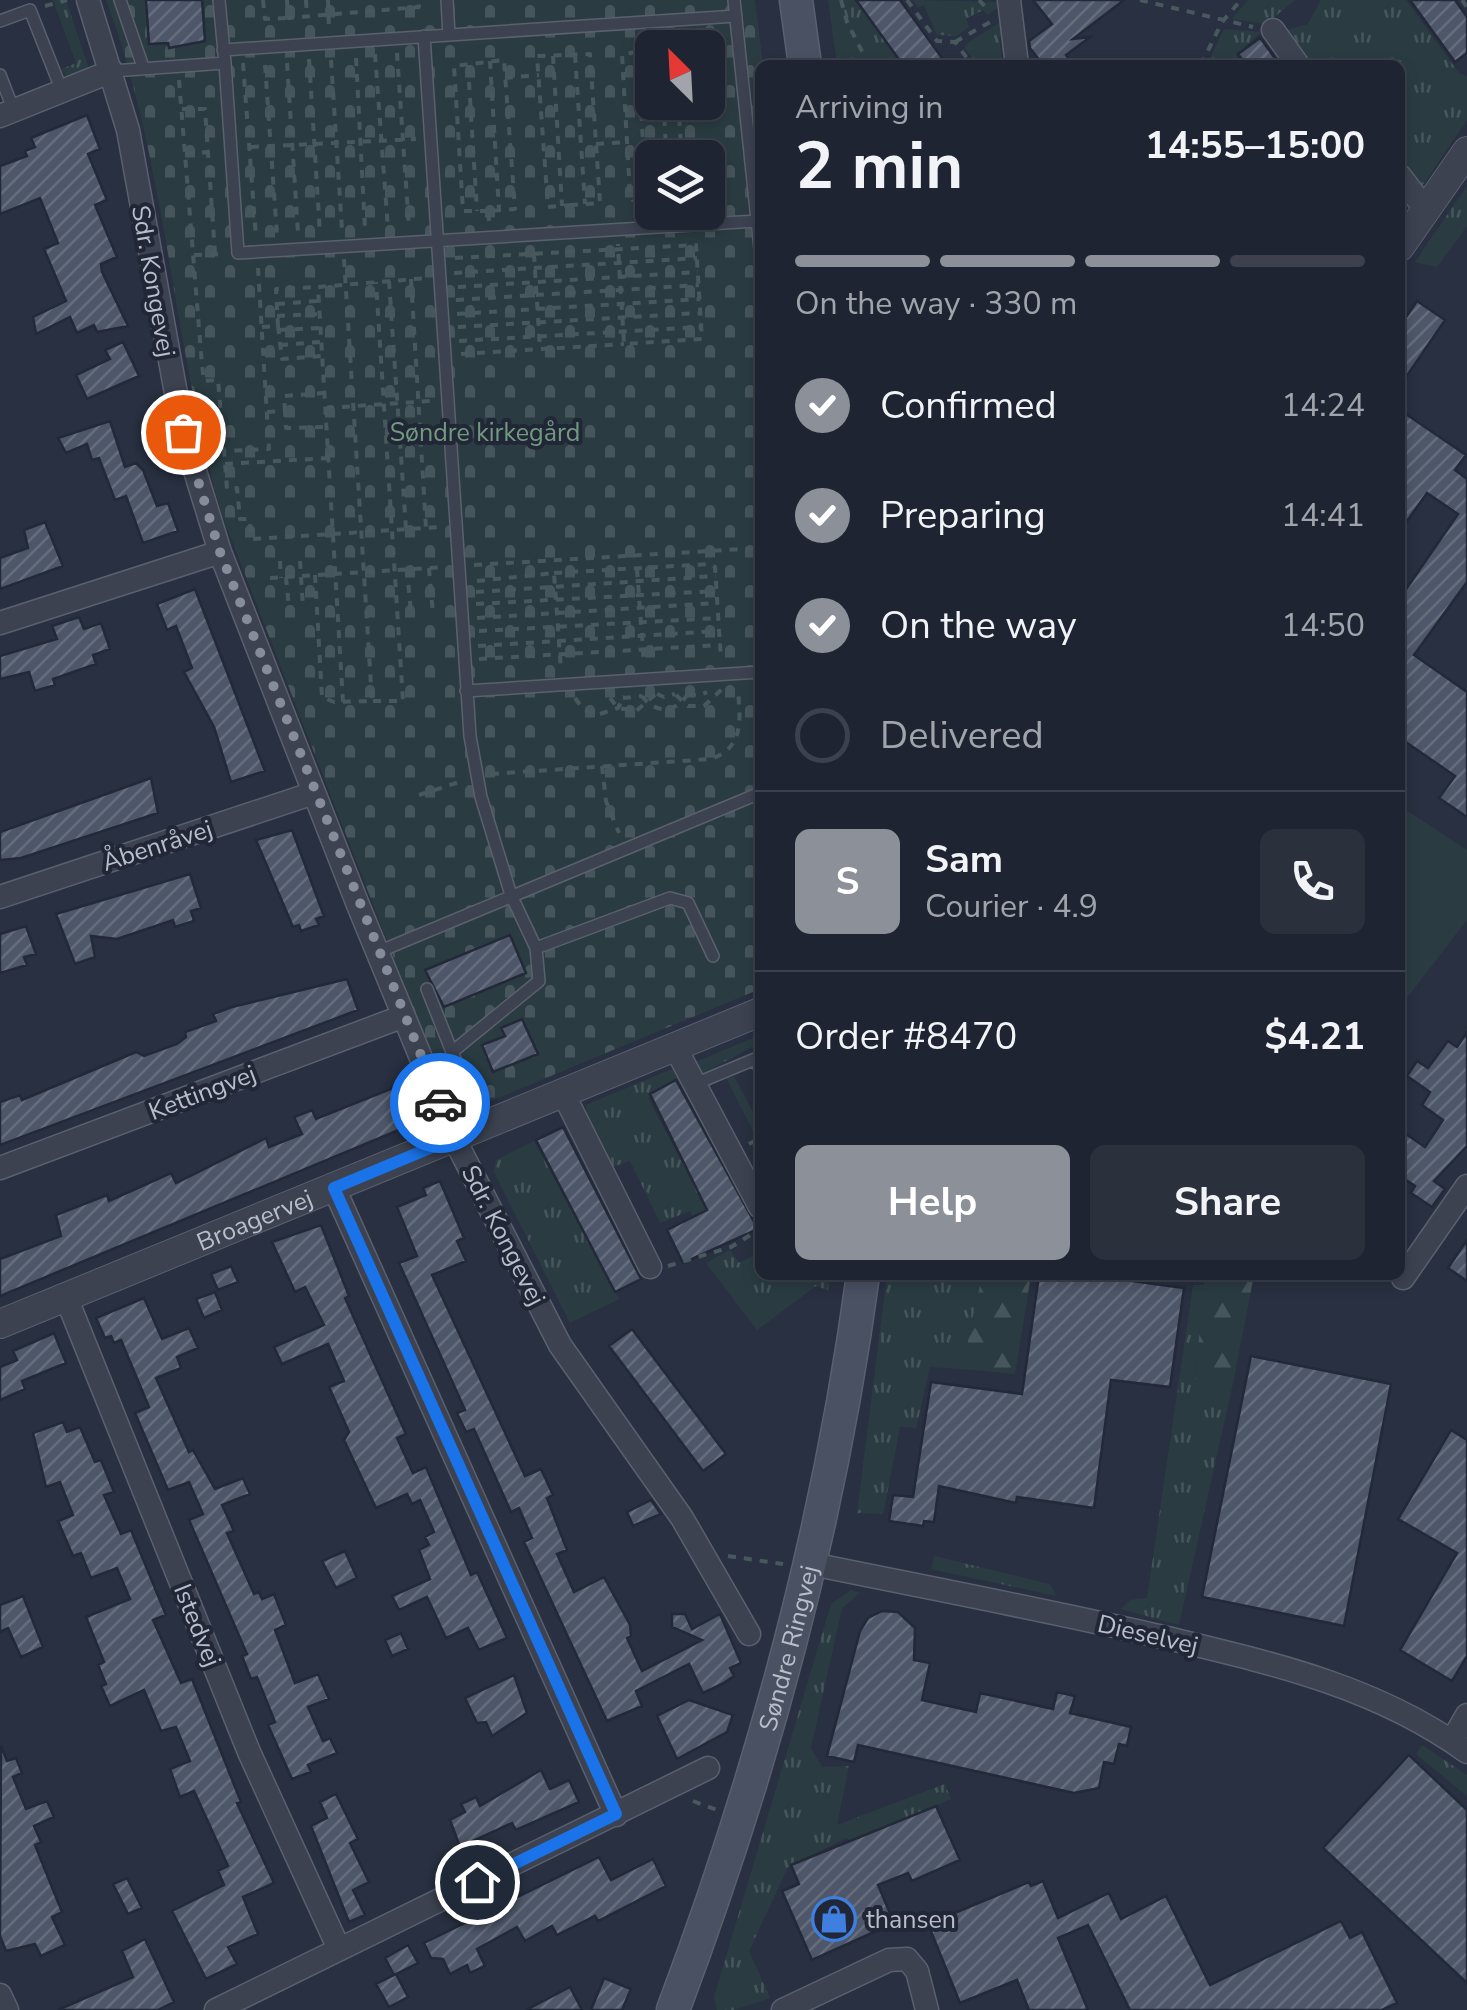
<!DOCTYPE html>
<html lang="en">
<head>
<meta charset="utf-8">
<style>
  body { margin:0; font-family:"Nunito Sans",sans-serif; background:#2b303d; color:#f1f3f6; height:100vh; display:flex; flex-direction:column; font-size:38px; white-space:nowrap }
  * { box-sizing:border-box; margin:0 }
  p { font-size:32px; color:#a1a4ab }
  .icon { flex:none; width:55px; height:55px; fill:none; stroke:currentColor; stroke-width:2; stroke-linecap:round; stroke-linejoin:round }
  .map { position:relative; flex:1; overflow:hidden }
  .panel { position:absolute; left:755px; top:60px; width:650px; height:1220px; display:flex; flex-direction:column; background:#1e2431; border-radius:15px; box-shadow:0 5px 15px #0003,0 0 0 2px #3c414d }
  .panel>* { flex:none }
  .needle { width:65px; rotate:336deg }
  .controls { position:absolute; left:635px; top:30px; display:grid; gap:20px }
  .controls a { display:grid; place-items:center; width:90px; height:90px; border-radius:15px; background:#1e2431; box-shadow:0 5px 15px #0003,0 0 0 2px #3c414d; font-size:50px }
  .pin { position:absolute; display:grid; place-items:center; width:85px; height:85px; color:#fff; margin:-42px; border:5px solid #fff; border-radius:50%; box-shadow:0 2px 10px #0007 }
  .courier { position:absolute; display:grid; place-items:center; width:100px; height:100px; margin:-50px; border:8px solid #1a73e8; border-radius:50%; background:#fff; color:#222; box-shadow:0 2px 12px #0007 }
  .head em { font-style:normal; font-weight:700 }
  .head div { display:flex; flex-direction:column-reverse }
  .head { display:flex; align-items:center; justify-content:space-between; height:170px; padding:0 40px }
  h1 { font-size:65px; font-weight:700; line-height:75px }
  .bar { display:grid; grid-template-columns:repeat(4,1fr); gap:15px 10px; align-content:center; height:120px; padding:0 40px }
  .bar i { height:12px; border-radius:8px; background:#3c414d }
  .bar .current { background:#8c9099 }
  .bar p { grid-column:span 4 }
  .line { display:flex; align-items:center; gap:25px; padding:0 40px; border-top:2px solid #3c414d }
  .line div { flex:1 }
  .round { display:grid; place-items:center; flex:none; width:105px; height:105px; border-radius:15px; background:#2b303d }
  ol { padding:0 40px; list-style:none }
  li { display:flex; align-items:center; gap:30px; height:110px }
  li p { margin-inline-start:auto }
  li .icon { padding:10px; border-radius:50%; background:#8c9099; color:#fff; stroke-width:4 }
  li:last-child { color:#a1a4ab }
  li i { width:55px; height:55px; border:5px solid #3c414d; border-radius:50% }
  .primary-button { display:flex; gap:20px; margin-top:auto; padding:20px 40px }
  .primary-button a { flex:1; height:115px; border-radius:15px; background:#8c9099; color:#fff; font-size:40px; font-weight:700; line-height:115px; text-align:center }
  .primary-button a+a { background:#2b303d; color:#f1f3f6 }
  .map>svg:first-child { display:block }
  .grass { fill:url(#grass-tufts) }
  .forest { fill:url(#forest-firs) }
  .cemetery { fill:url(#cemetery-stones); fill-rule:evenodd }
  .pitch { fill:#2a3c42 }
  .building { fill:url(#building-hatch); stroke:#232938; stroke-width:2.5 }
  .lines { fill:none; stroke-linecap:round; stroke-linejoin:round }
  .service-casing { stroke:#5a606e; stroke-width:14 }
  .minor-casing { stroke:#5a606e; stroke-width:25 }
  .tertiary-casing { stroke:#5a606e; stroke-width:30 }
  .secondary-casing { stroke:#5a606e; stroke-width:35 }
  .path { stroke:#48595e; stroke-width:4; stroke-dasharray:8 8; stroke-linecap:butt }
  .service { stroke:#3c4250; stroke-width:11 }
  .minor { stroke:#3c4250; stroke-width:22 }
  .tertiary { stroke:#3c4250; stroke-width:28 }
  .secondary { stroke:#4a5163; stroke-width:32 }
  .done { stroke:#868c9b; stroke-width:10; stroke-dasharray:0 18 }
  .route { stroke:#1a73e8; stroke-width:12 }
  .labels { text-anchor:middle; stroke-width:8; stroke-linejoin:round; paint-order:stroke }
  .street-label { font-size:25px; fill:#b9becb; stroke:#212736 }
  .park-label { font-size:25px; fill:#719a7f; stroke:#212736 }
  .poi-label { font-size:25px; fill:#b9becb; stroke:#212736; text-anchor:start }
</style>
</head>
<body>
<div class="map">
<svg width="1467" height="2010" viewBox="0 0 1467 2010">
  <defs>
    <pattern id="grass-tufts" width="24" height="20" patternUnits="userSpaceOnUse" patternTransform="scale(2.5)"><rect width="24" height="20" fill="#2a3c42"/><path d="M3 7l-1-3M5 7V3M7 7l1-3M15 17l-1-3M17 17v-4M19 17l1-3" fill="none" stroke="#47565c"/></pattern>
    <pattern id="forest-firs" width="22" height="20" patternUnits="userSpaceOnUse" patternTransform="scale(2.5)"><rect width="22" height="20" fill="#2a3c42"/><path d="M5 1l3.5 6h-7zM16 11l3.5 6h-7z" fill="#47565c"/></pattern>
    <pattern id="cemetery-stones" width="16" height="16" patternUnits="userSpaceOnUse" patternTransform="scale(2.5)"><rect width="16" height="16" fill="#2a3c42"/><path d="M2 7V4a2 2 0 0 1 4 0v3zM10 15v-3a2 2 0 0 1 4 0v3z" fill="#47565c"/></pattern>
    <pattern id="building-hatch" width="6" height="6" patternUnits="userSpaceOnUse" patternTransform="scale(2.5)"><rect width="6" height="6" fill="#4e5769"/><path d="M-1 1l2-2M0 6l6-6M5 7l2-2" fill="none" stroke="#656d7d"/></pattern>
  </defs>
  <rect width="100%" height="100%" fill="#283041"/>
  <path class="grass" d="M53 0H66L89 69 68 79 61 69 76 63Z
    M828 0H855L903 65H837Z
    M913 0 997 2V8L988 15 983 10 966 19 969 27 956 36 937 35 924 5 918 8Z
    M1248 0H1295L1266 24 1232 19Z
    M1321 0H1406L1459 73 1467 76V120L1420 189 1400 164V65H1314L1284 31 1308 24Z
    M999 23H1003L1004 35 999 38 1003 65H978L965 49 966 44Z
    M1224 29 1261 32 1236 55 1243 65H1207Z
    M1467 186V226L1437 267 1415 262Z
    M760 1035V1043L701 1074 696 1062Z
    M672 1069 678 1079 648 1098 725 1243 709 1251 690 1211 660 1223 630 1161 612 1167 586 1110V1105Z
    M734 1076 760 1126 756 1137 727 1079Z
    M534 1141 619 1299 570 1323 494 1172 496 1160Z
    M730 1250 739 1263 760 1252V1275H830L828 1290 816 1286 757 1330 706 1263Z
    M887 1275H982L962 1369 930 1367 916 1428 900 1427 883 1514 857 1513Z
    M1193 1285H1204L1195 1378 1233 1383 1179 1625 1121 1609 1130 1600 1147 1598Z
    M934 1556 1050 1584 1056 1596 931 1569Z
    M851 1590 860 1593 842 1608 811 1748 822 1767 849 1766 837 1825 945 1784 951 1799 852 1841 846 1838 788 1867 749 1951 770 1998 734 2010H717L714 1997 831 1604Z
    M1422 1745 1467 1775V1796L1416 1754Z"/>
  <path class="forest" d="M982 1275H1031L1015 1374 962 1369Z
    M1205 1275H1254L1233 1383 1195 1379Z"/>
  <path class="cemetery" d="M106 0H755L763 65 760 989 462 1113 452 1108 222 515C172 346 168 166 106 0ZM652 48H708V102H652ZM652 158H708V212H652Z"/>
  <path class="pitch" d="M1400 806 1467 850V920L1400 1007Z"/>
  <path class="building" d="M146 0H202L205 41 169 48 168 43 149 44Z
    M856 0H900L947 65H903Z
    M1033 0H1124L1073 39 1090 37 1066 55 1073 65H1043L1030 48 1029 41 1052 24Z
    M1410 0H1455L1467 17V53L1455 62Z
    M1260 38 1261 39 1280 65H1246L1238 54Z
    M87 115 100 149 88 154 107 200 95 205 117 257 101 264 102 272 128 326 97 332 94 325 77 333 70 317 36 334 33 317 66 301 44 249 58 243 40 198 0 214V166L27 156 25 151 35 147 31 138Z
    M1417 301 1445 320 1400 386V326Z
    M123 342 139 376 87 399 76 375 110 359 105 350Z
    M1400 410 1466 455 1455 470 1467 479V582L1414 655 1467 692V817L1439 798 1455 776 1400 738V598L1458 514 1427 493 1400 531Z
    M110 421 125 467 136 463 143 470 157 506 168 503 178 531 143 543 126 496 115 500 99 458 92 460 87 444 66 453 58 438Z
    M45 522 63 566 0 589V558L28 548 24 530Z
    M195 589 265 771 231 782 214 727 184 672 192 668 176 626 167 630 157 604Z
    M79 617 84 629 101 623 110 649 93 655 96 664 53 679 55 685 35 691 29 672 0 679V656L57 639 52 626Z
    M151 778 158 813 21 858 0 860V832Z
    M292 830 324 916 316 919 319 925 301 931 299 925 293 927 256 840Z
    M190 874 201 908 191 911 194 921 175 927 173 920 117 939 91 936 95 957 75 964 56 914Z
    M26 926 36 954 24 957 27 965 0 973V934Z
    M510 935 526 973 444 1007 425 970Z
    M347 979 358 1010 0 1145V1102L20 1095 22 1100 136 1052 144 1056 177 1044 186 1037 185 1032 216 1021 213 1014 232 1007Z
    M522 1019 538 1054 493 1072 482 1045 505 1036 501 1028Z
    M1467 1032V1146L1434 1181 1445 1189 1432 1207 1411 1193 1415 1186 1400 1176V1130L1425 1147 1443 1120 1422 1105 1430 1092 1407 1076 1417 1061 1428 1068 1448 1041 1457 1047Z
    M676 1080 758 1229 683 1263 667 1230 707 1210 650 1094Z
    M393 1088 406 1127 0 1296V1259L61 1236 56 1215 107 1195 109 1201 171 1173 176 1183 266 1138 269 1147 302 1134 294 1117 312 1110 316 1119Z
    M563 1127 641 1279 615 1292 536 1140Z
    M440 1181 464 1238 457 1241 466 1261 432 1275 525 1476 541 1469 553 1495 547 1498 567 1550 557 1554 574 1592 604 1577 630 1625 631 1636 627 1638 642 1671 702 1640 672 1627V1614H685L692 1629 720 1614 741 1663 730 1668 734 1676 722 1684 703 1693 689 1664 636 1691 642 1706 607 1721 524 1542 532 1538 519 1508 511 1512 474 1429 466 1432 457 1413 465 1410 399 1263 417 1256 397 1207 426 1195 423 1188Z
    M321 1225 349 1296 345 1298 406 1434 397 1438 413 1473 426 1467 471 1575 477 1572 507 1638 483 1648 479 1650 468 1628 446 1638 427 1597 399 1610 392 1596 430 1579 419 1550 429 1545 425 1537 434 1532 420 1500 412 1504 407 1494 376 1508 344 1440 349 1432 329 1387 344 1381 328 1344 282 1364 274 1347 324 1325 305 1287 295 1292 272 1242Z
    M1467 1240V1281L1448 1268Z
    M231 1266 238 1282 218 1290 211 1274Z
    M1039 1275H1088L1184 1288 1170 1387 1111 1380 1094 1508 1017 1497 1016 1503 939 1486 934 1522 924 1521 923 1526 889 1521 893 1495 913 1497 931 1382 1022 1394Z
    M215 1292 222 1310 204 1318 196 1299Z
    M144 1298 162 1339 189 1328 198 1348 177 1357 181 1368 156 1378 189 1452 193 1450 215 1489 243 1478 250 1494 222 1505 234 1531 227 1533 254 1594 259 1592 262 1599 274 1594 286 1625 275 1630 295 1683 318 1674 329 1699 308 1707 323 1741 330 1738 337 1753 308 1765 311 1772 292 1779 268 1725 275 1722 257 1677 251 1679 242 1656 247 1654 189 1520 203 1514 189 1482 168 1490 135 1413 149 1407 121 1340 114 1343 111 1336 105 1338 96 1318Z
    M632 1329 726 1454 703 1471 609 1346Z
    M54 1333 66 1363 22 1381 25 1389 0 1400V1367L17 1360 13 1351Z
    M1251 1356 1391 1384 1344 1626 1202 1597Z
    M63 1422 67 1432 80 1427 95 1462 101 1460 114 1492 104 1495 121 1534 131 1530 166 1615 153 1620 181 1683 192 1679 241 1802 237 1803 274 1883 243 1897 258 1934 228 1947 237 1964 206 1979 172 1911 224 1885 218 1871 228 1866 194 1791 180 1797 170 1769 190 1761 176 1727 161 1731 144 1690 110 1706 101 1686 106 1684 98 1665 104 1662 86 1617 130 1599 117 1568 91 1578 81 1553 73 1556 58 1521 73 1515 60 1482 46 1487 33 1433Z
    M1451 1430 1467 1440V1656L1452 1681 1400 1650 1457 1553 1398 1519Z
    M651 1500 661 1514 633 1526 627 1512Z
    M345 1551 357 1578 336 1588 322 1561Z
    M23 1596 43 1647 21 1657 8 1628 0 1632V1605Z
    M882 1611 898 1612 915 1628 914 1660 930 1663 922 1700 976 1712 980 1693 1053 1709 1057 1692 1075 1696 1070 1713 1131 1727 1127 1746 1119 1744 1114 1764 1104 1762 1099 1788 1074 1793 858 1745 854 1762 827 1756 860 1631 868 1618Z
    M401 1633 408 1649 392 1656 385 1640Z
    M514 1675 527 1713 492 1736 486 1722 477 1723 465 1698Z
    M689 1700 733 1715 727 1732 677 1759 657 1716Z
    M1 1746 7 1761 16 1758 22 1773 13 1777 26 1809 47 1801 54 1817 34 1826 41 1842 35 1845 62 1912 52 1917 65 1945 41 1956 35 1944 6 1951 0 1936Z
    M1409 1755 1467 1810V1983L1323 1848Z
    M541 1770 550 1789 569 1780 579 1802 516 1830 512 1823 460 1847 450 1820 465 1812 461 1804 476 1797 480 1806Z
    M336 1794 358 1839 350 1843 369 1882 353 1890 365 1915 349 1922 311 1826 327 1818 320 1802Z
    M936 1806 960 1860 912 1881 908 1873 878 1885 894 1923 812 1960 782 1891 799 1884 791 1865Z
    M599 1857 611 1880 653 1859 666 1886 598 1921 595 1916 557 1935 552 1926 525 1941 517 1927 477 1949 485 1966 470 1973 467 1965 450 1974 443 1959 431 1958 424 1943Z
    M127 1878 142 1908 128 1914 113 1884Z
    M1043 1881 1058 1918 1109 1893 1121 1919 1166 1896 1210 1985 1341 1921 1350 1938 1362 1932 1397 2003 1382 2010H1130L1088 1925 1058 1938 1088 2010H1029L1017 1980 960 2003 928 1924 1029 1882 1031 1886Z
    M145 1939 174 2002 158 2010H58L133 1977 122 1951Z
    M408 1945 418 1963 394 1975 385 1958Z
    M396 1974 408 1997 389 2007 376 1984Z
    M604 1978 631 1989 622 2010H591Z
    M570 1987 582 2010H526Z"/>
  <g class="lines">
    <g class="service-casing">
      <path id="service" d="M120 0 143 67
        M447 0 449 35
        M734 0 760 249
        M0 21 30 10 62 91
        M424 36 470 736 481 797 511 895 536 948 539 981 452 1052 470 1094
        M223 50 736 16
        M225 63 238 253 757 221
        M112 71 225 63 219 0
        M0 75 14 111
        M466 691 760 672
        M536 948 670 898 688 903 713 956
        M378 952 760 793
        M427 989 452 1052
        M695 1084 755 1059 760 1069"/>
    </g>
    <g class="minor-casing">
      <path id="minor" d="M88 0 128 130 183 432 220 552 358 905 454 1138 560 1345 682 1518 749 1634
        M1009 0 1017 65
        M1273 30 1298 65
        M0 116 112 71
        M1400 176 1426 210
        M0 623 220 552
        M0 897 314 793
        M675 1047 760 1207
        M563 1093 650 1267
        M0 1168 404 1016
        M334 1188 616 1815
        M1403 1278 1467 1186
        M66 1297 249 1752 339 1949
        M812 1564C929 1588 1047 1610 1163 1637 1271 1663 1376 1686 1467 1752
        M1452 1741 1467 1715
        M0 1995 7 2010
        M216 2010 708 1768
        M783 2010 889 1960 907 1959 917 1971 927 2010"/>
    </g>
    <g class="tertiary-casing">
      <g id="tertiary">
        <path d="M1400 247 1467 151"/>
        <path id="s1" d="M0 1324 760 1012"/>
      </g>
    </g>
    <g class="secondary-casing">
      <g id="secondary">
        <path d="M796 0 805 65"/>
        <path id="s2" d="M673 2010C763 1771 829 1528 863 1275"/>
      </g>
    </g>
    <path class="path" d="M263 0 265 19 286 18
      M287 0 288 18 419 7V0
      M306 0 307 16
      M328 0 329 30
      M841 0 847 22 869 65
      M907 0 937 41 955 42 972 65
      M979 0 989 11
      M1140 0 1253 27
      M1462 0 1467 7
      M45 6 67 0
      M955 42 990 22
      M652 48 622 55 630 194 633 200 652 199
      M666 48H671
      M638 49 646 199
      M397 53 409 228
      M375 54 388 229
      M575 55 585 204
      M553 56 562 206
      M356 58 365 229
      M309 59 320 234
      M331 60 342 230
      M490 61 499 210
      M243 63 256 238
      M287 63 298 233
      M265 65 277 235
      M1201 65 1222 22 1241 0
      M468 66 477 211
      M505 78 539 75
      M179 80 202 365 204 381 218 380 224 449
      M663 102 667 158
      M678 102 682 158
      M182 109H205L215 254
      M596 144 626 142
      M251 147 416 139
      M186 154 217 151
      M572 205 548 207 537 56 590 54 600 203 572 205V217
      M488 211H463L454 66 504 60 515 209 488 211 489 221
      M534 254 540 349
      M194 255 223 254
      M455 258 696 245 702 339 624 344 618 248V244
      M258 268 269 449 224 451 227 489 237 488 240 519H249L252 539 442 527
      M454 273 697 258
      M411 279 426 528
      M389 281 406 529
      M458 287 698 272
      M456 300 699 285
      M277 304 317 301
      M457 314 700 299
      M277 316 318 314
      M278 326 282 359 322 356
      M262 327 278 326 276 289 317 287
      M458 327 700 313
      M279 330 319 328
      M459 341 701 327
      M280 345 320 342
      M461 354 624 344
      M326 408 431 401
      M285 411 284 396 324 393
      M267 412 285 411 286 428 326 427
      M225 464 329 458
      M280 561 281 578
      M300 561 303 608
      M474 565 760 548
      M429 568 433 614
      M407 569 411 613
      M637 569 644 664
      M554 573 710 564 715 567 720 645
      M315 575 322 697 334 702 372 701 344 259
      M286 577 289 608
      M270 578 445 567
      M477 581 554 573 561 670
      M476 592 716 576
      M476 604 716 591
      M477 618 717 603
      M479 631 718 618
      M478 646 719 631
      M479 659 720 645 721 658
      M657 694 664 697 675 694
      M688 694 698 696 707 692
      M676 695 688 706H704L723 688
      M642 696C657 716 678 712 689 692
      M575 698 583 709 597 715 618 708 624 696
      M610 698 618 708 636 711 657 693
      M623 698 642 696
      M373 701H403L376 282
      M343 702 318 287 427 278
      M602 766 606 801 619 833
      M491 774 711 759C745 747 740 719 738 689
      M419 795 462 781
      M749 1144 760 1138
      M668 1266 731 1247 760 1229
      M728 1556 783 1564
      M693 1801 717 1810"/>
    <use href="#service" class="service"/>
    <use href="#minor" class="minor"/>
    <use href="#tertiary" class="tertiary"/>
    <use href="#secondary" class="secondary"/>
  </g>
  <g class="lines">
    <path class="done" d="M183 432 220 552 440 1103"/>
    <path class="route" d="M440 1103 454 1138 334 1188 616 1814 477 1882"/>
  </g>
  <defs>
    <g id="shop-ring" transform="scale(2.25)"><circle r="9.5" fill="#212736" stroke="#3f7fe0" stroke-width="1.5"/><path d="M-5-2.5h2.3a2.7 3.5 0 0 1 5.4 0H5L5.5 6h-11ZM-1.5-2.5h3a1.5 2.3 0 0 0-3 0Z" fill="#3f7fe0"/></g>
  </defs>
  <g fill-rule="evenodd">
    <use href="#shop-ring" x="834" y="1919"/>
  </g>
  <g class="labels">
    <g class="street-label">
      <text transform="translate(154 281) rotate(80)" y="9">Sdr. Kongevej</text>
      <text transform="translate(157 845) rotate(-18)" y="9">Åbenråvej</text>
      <text transform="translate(202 1092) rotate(-21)" y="9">Kettingvej</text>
      <text dy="9" stroke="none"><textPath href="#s1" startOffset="275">Broagervej</textPath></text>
      <text transform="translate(504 1235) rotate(63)" y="9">Sdr. Kongevej</text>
      <text transform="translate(198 1625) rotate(68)" y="9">Istedvej</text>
      <text transform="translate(1148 1634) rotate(13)" y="9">Dieselvej</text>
      <text dy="9" stroke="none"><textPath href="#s2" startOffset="380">Søndre Ringvej</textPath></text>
    </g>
    <g class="park-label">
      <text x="485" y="441">Søndre kirkegård</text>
    </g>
    <g class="poi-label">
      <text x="866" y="1928">thansen</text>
    </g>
  </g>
</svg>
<div class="controls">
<a><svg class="needle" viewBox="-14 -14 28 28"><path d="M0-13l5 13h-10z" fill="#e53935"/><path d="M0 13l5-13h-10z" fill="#a1a4ab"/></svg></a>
<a><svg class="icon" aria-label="layers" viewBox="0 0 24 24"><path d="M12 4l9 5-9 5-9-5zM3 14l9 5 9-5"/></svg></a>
</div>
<div class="pin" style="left:183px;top:432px;background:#ea580c"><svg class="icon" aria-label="bag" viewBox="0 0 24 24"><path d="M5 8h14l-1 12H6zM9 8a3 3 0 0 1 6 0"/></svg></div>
<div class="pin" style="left:477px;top:1882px;background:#1f2937"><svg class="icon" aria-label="home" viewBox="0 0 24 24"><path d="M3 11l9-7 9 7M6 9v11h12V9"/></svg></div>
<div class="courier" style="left:440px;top:1103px"><svg class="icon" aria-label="car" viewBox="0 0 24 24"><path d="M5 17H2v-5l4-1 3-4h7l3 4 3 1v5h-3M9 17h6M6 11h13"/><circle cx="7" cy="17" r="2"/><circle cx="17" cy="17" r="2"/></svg></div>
<section class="panel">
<div class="head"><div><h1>2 min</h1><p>Arriving in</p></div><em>14:55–15:00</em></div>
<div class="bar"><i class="current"></i><i class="current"></i><i class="current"></i><i></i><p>On the way · 330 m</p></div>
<ol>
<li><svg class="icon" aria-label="check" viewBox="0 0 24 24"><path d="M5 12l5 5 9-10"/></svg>Confirmed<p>14:24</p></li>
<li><svg class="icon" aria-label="check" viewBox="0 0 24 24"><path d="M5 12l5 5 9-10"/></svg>Preparing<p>14:41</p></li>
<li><svg class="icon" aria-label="check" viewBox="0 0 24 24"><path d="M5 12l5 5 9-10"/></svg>On the way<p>14:50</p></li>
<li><i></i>Delivered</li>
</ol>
<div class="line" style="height:180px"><b class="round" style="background:#8c9099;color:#fff">S</b><div><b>Sam</b><p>Courier · 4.9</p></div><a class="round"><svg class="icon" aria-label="phone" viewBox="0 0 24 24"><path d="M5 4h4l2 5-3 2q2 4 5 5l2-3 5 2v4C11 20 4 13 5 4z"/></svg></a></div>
<div class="line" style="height:130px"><div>Order #8470</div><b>$4.21</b></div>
<div class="primary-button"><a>Help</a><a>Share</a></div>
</section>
</div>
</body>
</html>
